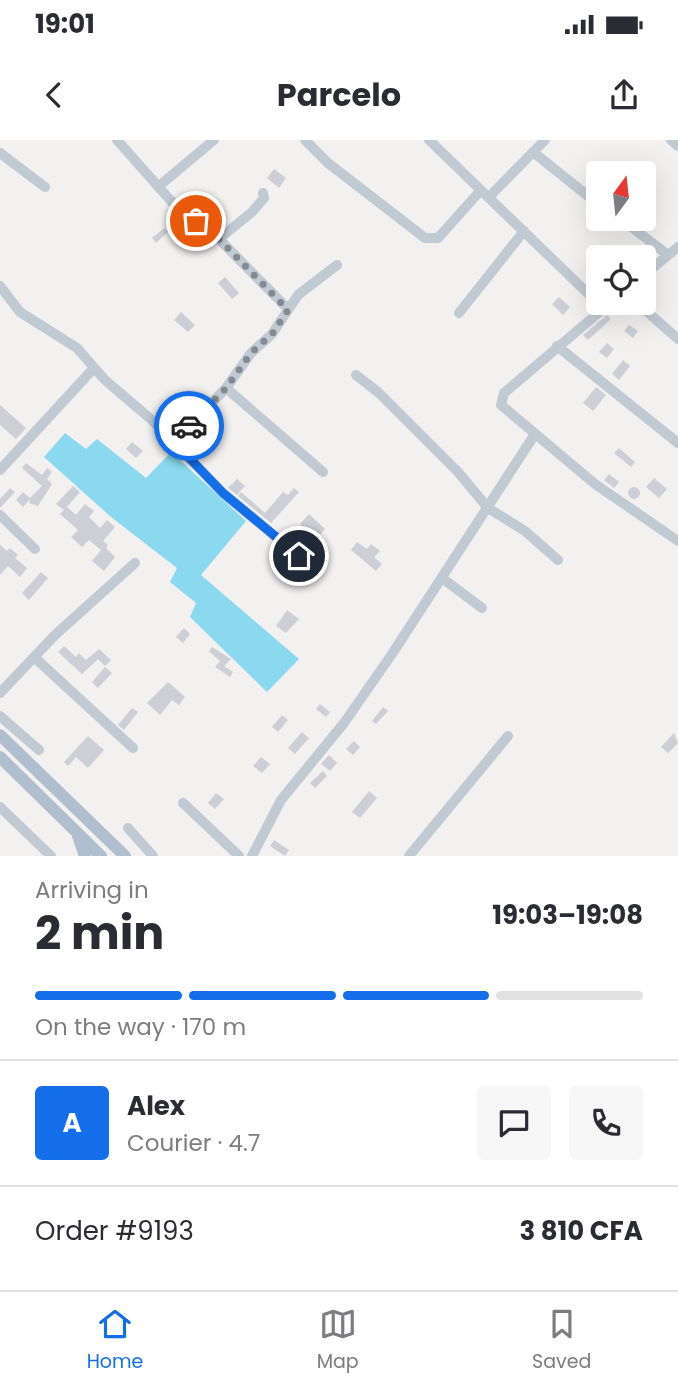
<!DOCTYPE html>
<html lang="en">
<head>
<meta charset="utf-8">
<style>
  body { margin:0; font-family:Poppins,sans-serif; background:#f7f7f7; color:#2b2b33; height:100vh; display:flex; flex-direction:column; font-size:26px; white-space:nowrap }
  * { box-sizing:border-box; margin:0 }
  p { font-size:23px; color:#7c7c81 }
  .icon { flex:none; width:38px; height:38px; fill:none; stroke:currentColor; stroke-width:2; stroke-linecap:round; stroke-linejoin:round }
  .map { position:relative; height:716px; overflow:hidden }
  .sheet { display:flex; flex-direction:column; background:#fff; flex:1 }
  .sheet>* { flex:none }
  .needle { width:46px; rotate:15deg }
  .tools { position:absolute; left:586px; top:21px; display:grid; gap:14px }
  .tools a { display:grid; place-items:center; width:70px; height:70px; border-radius:7px; background:#fff; box-shadow:0 7px 28px #0002; font-size:35px }
  .pin { position:absolute; display:grid; place-items:center; width:60px; height:60px; color:#fff; margin:-30px; border:4px solid #fff; border-radius:50%; box-shadow:0 2px 7px #0007 }
  .courier { position:absolute; display:grid; place-items:center; width:70px; height:70px; margin:-35px; border:5px solid #146ee9; border-radius:50%; background:#fff; color:#222; box-shadow:0 2px 9px #0007 }
  .headline em { font-style:normal; font-weight:700 }
  .headline div { display:flex; flex-direction:column-reverse }
  .headline { display:flex; align-items:center; justify-content:space-between; height:119px; padding:0 35px }
  h1 { font-size:46px; font-weight:700; line-height:52px }
  .bar { display:grid; grid-template-columns:repeat(4,1fr); gap:10px 7px; align-content:center; height:84px; padding:0 35px }
  .bar i { height:9px; border-radius:5px; background:#e1e1e2 }
  .bar .selected { background:#146ee9 }
  .bar p { grid-column:span 4 }
  .line { display:flex; align-items:center; gap:18px; padding:0 35px; border-top:2px solid #e1e1e2 }
  .line div { flex:1 }
  .round { display:grid; place-items:center; flex:none; width:74px; height:74px; border-radius:7px; background:#f7f7f7 }
  .status { display:flex; justify-content:space-between; align-items:center; height:49px; padding:0 35px; background:#fff; direction:ltr }
  .status svg { height:19px; fill:currentColor }
  header { display:flex; justify-content:space-between; align-items:center; height:91px; padding:0 35px; background:#fff; font-size:32px; font-weight:700 }
  .dock { display:flex; justify-content:space-around; align-items:center; height:98px; border-top:2px solid #e1e1e2; background:#fff; font-size:19px; color:#7c7c81 }
  .dock a { display:grid; justify-items:center; gap:4px }
  .dock .selected { color:#146ee9 }
  .map>svg:first-child { display:block }
  .water { fill:#8ad9ef }
  .building { fill:#cccfd5 }
  .lines { fill:none; stroke-linecap:round; stroke-linejoin:round }
  .minor { stroke:#c0cad2; stroke-width:10 }
  .major { stroke:#afbfcf; stroke-width:12 }
  .done { stroke:#838a91; stroke-width:7; stroke-dasharray:0 12.6 }
  .route { stroke:#146ee9; stroke-width:9 }
</style>
</head>
<body>
<div class="status"><b>19:01</b><svg viewBox="0 0 49 12"><path d="M0 12V9h3v3zM5 12V6h3v6zM10 12V3h3v9zM15 12V0h3v12zM26 1h20v11H26zM47 4h2v5h-2z"/></svg></div>
<header><svg class="icon" aria-label="back" viewBox="0 0 24 24"><path d="M15 5l-7 7 7 7"/></svg>Parcelo<svg class="icon" aria-label="share" viewBox="0 0 24 24"><path d="M12 15V3M7 8l5-5 5 5M5 13v7h14v-7"/></svg></header>
<div class="map">
<svg width="678" height="716" viewBox="0 0 678 716">
  <rect width="100%" height="100%" fill="#f3f0f0"/>
  <path class="water" d="M65 293 86 309 97 299 146 338 171 312 246 381 201 435 299 519 267 552 190 477 196 463 170 442 177 428 111 377 44 317Z"/>
  <path class="building" d="M274 29 286 38 279 48 267 38Z
    M164 88 168 92 156 103 152 98Z
    M225 137 239 153 232 159 218 143Z
    M559 157 570 167 563 175 552 164Z
    M181 172 195 185 188 192 174 180Z
    M607 175 611 179 588 200 583 195Z
    M629 185 638 191 633 198 624 191Z
    M607 203 614 209 607 218 599 212Z
    M623 220 630 226 619 240 612 234Z
    M596 247 606 255 593 271 583 263Z
    M0 265 26 288 16 299 0 285Z
    M132 302 143 311 136 318 126 309Z
    M619 308 635 322 631 327 614 313Z
    M26 323 42 335 47 328 52 332 47 339 52 344 38 366 29 363 30 359 23 367 16 360 23 352 30 358 42 346 22 328Z
    M609 334 619 342 614 348 604 340Z
    M654 338 667 349 659 358 646 347Z
    M237 339 245 346 237 355 228 348Z
    M73 346 80 352 67 367 76 375 85 364 94 371 89 377 100 388 107 380 115 387 103 401 108 405 106 408 115 417 104 431 92 421 101 410 89 400 82 407 71 397 78 390 60 374 64 370 56 364Z
    M628 353a6 6 0 1 1 12 0a6 6 0 1 1-12 0Z
    M10 348 15 352 0 368V359Z
    M294 348 299 352 271 383 238 356 241 352 265 373 283 352 288 355Z
    M309 374 325 389 316 399 300 384Z
    M357 402 367 409 371 404 380 411 374 417 382 424 376 431 351 410Z
    M0 405 7 411 10 408 18 415 15 418 27 428 20 437 8 426 0 435Z
    M41 432 48 438 29 460 22 453Z
    M287 470 299 479 286 493 276 486Z
    M184 488 190 494 183 503 176 497Z
    M64 506 76 517 79 513 86 520 99 509 111 520 105 526 98 519 82 534 58 512Z
    M212 507 231 519 224 526 233 532 230 537 215 527 220 521 209 511Z
    M105 527 112 533 98 548 92 542Z
    M168 542 185 557 179 565 172 560 160 575 147 563Z
    M320 564 330 572 326 577 316 569Z
    M383 567 388 571 376 584 372 581Z
    M132 568 138 572 124 590 118 585Z
    M282 575 288 580 278 592 272 587Z
    M302 592 309 598 295 614 288 608Z
    M674 593 678 603 668 613 661 607Z
    M88 596 104 610 88 628 76 617 68 626 64 622Z
    M354 601 360 607 353 615 346 609Z
    M329 615 337 623 330 631 321 624Z
    M261 617 270 624 262 633 253 626Z
    M323 631 327 636 315 648 310 643Z
    M369 651 377 658 360 678 352 672Z
    M216 653 224 659 215 669 208 663Z
    M274 700 289 710 285 716 270 706Z"/>
  <g class="lines">
    <path class="minor" d="M117 0 171 61 219 99 288 169
      M305 0 328 23 425 98H438L481 50
      M429 0 603 168
      M671 0 678 6
      M533 12 598 64
      M0 13 45 47
      M159 46 214 0
      M489 57 545 0
      M621 79 668 115
      M219 99 252 72 264 58 263 53
      M644 135 678 107
      M0 146 20 172 77 208 105 240 153 281 223 353 299 416
      M610 163 504 253 501 265 595 344 678 401
      M637 163 678 199
      M459 173 524 91
      M557 206 678 303
      M356 235 379 253 458 332 488 368 525 391 558 420
      M226 248 323 332
      M174 302 226 248 251 213 272 194 298 155 337 125
      M0 330 94 228
      M0 375 35 409
      M442 438 482 468
      M34 517 133 608
      M0 553 55 495 135 423
      M0 576 39 610
      M183 663 239 716
      M0 667 51 716
      M128 688 153 716
      M252 716 281 660 344 583 392 514 535 294
      M409 716 508 596"/>
    <path class="major" d="M0 595 125 716
      M0 617 101 716
      M78 696 85 716"/>
  </g>
  <g class="lines">
    <path class="done" d="M189 286 226 248 251 213 272 194 288 170 219 99 196 81"/>
    <path class="route" d="M189 286 174 302 223 353 299 416"/>
  </g>
</svg>
<div class="tools">
<a><svg class="needle" viewBox="-14 -14 28 28"><path d="M0-13l5 13h-10z" fill="#e53935"/><path d="M0 13l5-13h-10z" fill="#7c7c81"/></svg></a>
<a><svg class="icon" aria-label="locate" viewBox="0 0 24 24"><circle cx="12" cy="12" r="6"/><path d="M12 2v4M12 18v4M2 12h4M18 12h4"/></svg></a>
</div>
<div class="pin" style="left:196px;top:81px;background:#ea580c"><svg class="icon" aria-label="bag" viewBox="0 0 24 24"><path d="M5 8h14l-1 12H6zM9 8a3 3 0 0 1 6 0"/></svg></div>
<div class="pin" style="left:299px;top:416px;background:#1f2937"><svg class="icon" aria-label="home" viewBox="0 0 24 24"><path d="M3 11l9-7 9 7M6 9v11h12V9"/></svg></div>
<div class="courier" style="left:189px;top:286px"><svg class="icon" aria-label="car" viewBox="0 0 24 24"><path d="M5 17H2v-5l4-1 3-4h7l3 4 3 1v5h-3M9 17h6M6 11h13"/><circle cx="7" cy="17" r="2"/><circle cx="17" cy="17" r="2"/></svg></div>
</div>
<section class="sheet">
<div class="headline"><div><h1>2 min</h1><p>Arriving in</p></div><em>19:03–19:08</em></div>
<div class="bar"><i class="selected"></i><i class="selected"></i><i class="selected"></i><i></i><p>On the way · 170 m</p></div>
<div class="line" style="height:126px"><b class="round" style="background:#146ee9;color:#fff">A</b><div><b>Alex</b><p>Courier · 4.7</p></div><a class="round"><svg class="icon" aria-label="chat" viewBox="0 0 24 24"><path d="M4 5h16v11H9l-5 4z"/></svg></a><a class="round"><svg class="icon" aria-label="phone" viewBox="0 0 24 24"><path d="M5 4h4l2 5-3 2q2 4 5 5l2-3 5 2v4C11 20 4 13 5 4z"/></svg></a></div>
<div class="line" style="height:91px"><div>Order #9193</div><b>3 810 CFA</b></div>
</section>
<nav class="dock">
<a class="selected"><svg class="icon" aria-label="home" viewBox="0 0 24 24"><path d="M3 11l9-7 9 7M6 9v11h12V9"/></svg>Home</a>
<a><svg class="icon" aria-label="map" viewBox="0 0 24 24"><path d="M3 6l6-2 6 2 6-2v14l-6 2-6-2-6 2zM9 4v14M15 6v14"/></svg>Map</a>
<a><svg class="icon" aria-label="saved" viewBox="0 0 24 24"><path d="M7 4h10v16l-5-4-5 4z"/></svg>Saved</a>
</nav>
</body>
</html>
